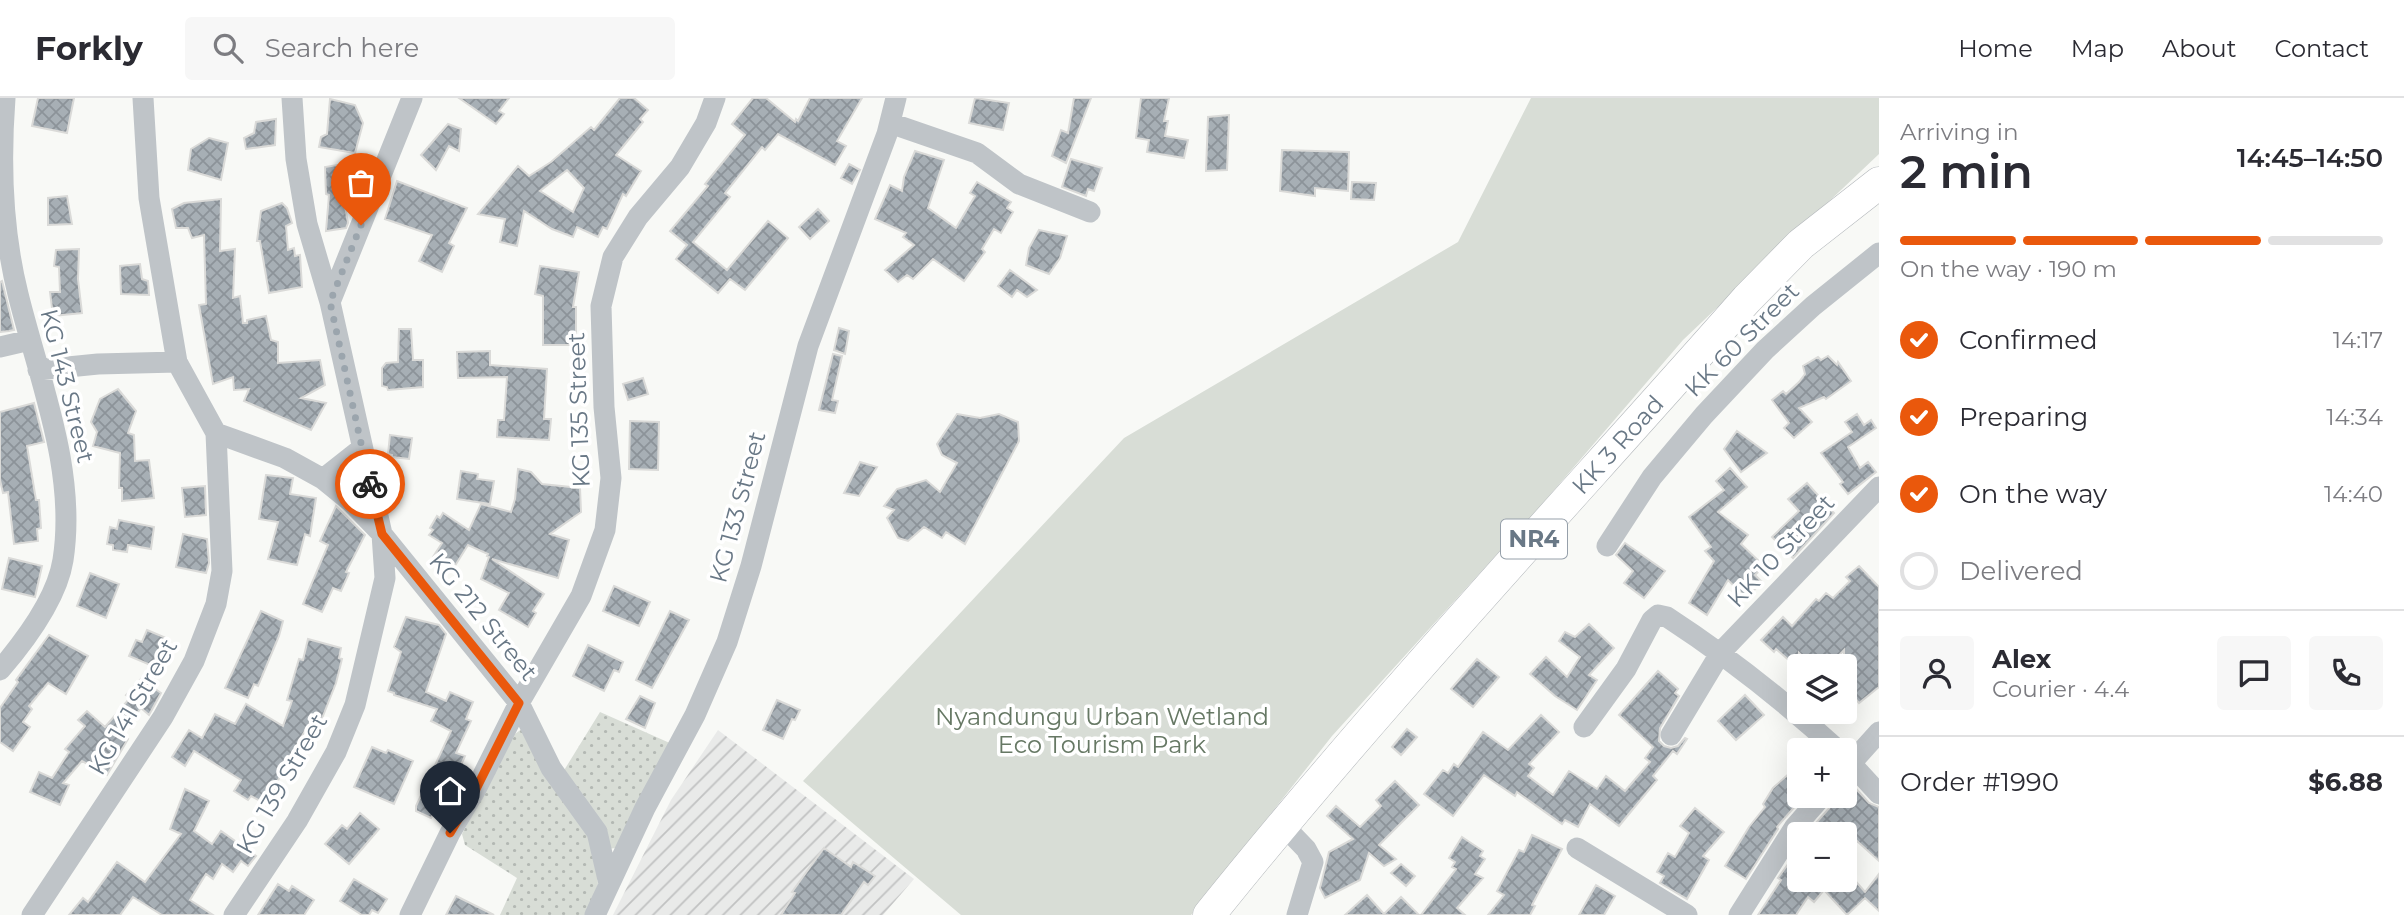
<!DOCTYPE html>
<html lang="en">
<head>
<meta charset="utf-8">
<style>
  body { margin:0; font-family:Montserrat,sans-serif; background:#f7f7f7; color:#2b2b33; height:100vh; display:flex; flex-direction:column; font-size:26px; white-space:nowrap }
  * { box-sizing:border-box; margin:0 }
  p { font-size:23px; color:#7c7c81 }
  .icon { flex:none; width:38px; height:38px; fill:none; stroke:currentColor; stroke-width:2; stroke-linecap:round; stroke-linejoin:round }
  .map { position:relative; flex:1; overflow:hidden }
  .drawer { display:flex; flex-direction:column; background:#fff; width:525px }
  .drawer>* { flex:none }
  .buttons { position:absolute; left:1787px; top:556px; display:grid; gap:14px }
  .buttons a { display:grid; place-items:center; width:70px; height:70px; border-radius:7px; background:#fff; box-shadow:0 7px 28px #0002; font-size:35px }
  .pin { position:absolute; display:grid; place-items:center; width:60px; height:60px; color:#fff; margin:-72px -30px; border-radius:50% 50% 50% 0; rotate:-45deg; box-shadow:0 0 7px #0007 }
  .pin .icon { rotate:45deg }
  .courier { position:absolute; display:grid; place-items:center; width:70px; height:70px; margin:-35px; border:5px solid #ea580c; border-radius:50%; background:#fff; color:#222; box-shadow:0 2px 9px #0007 }
  .summary em { font-style:normal; font-weight:600 }
  .summary div { display:flex; flex-direction:column-reverse }
  .summary { display:flex; align-items:center; justify-content:space-between; height:119px; padding:0 21px }
  h1 { font-size:46px; font-weight:600; line-height:52px }
  .bar { display:grid; grid-template-columns:repeat(4,1fr); gap:10px 7px; align-content:center; height:84px; padding:0 21px }
  .bar i { height:9px; border-radius:5px; background:#e1e1e2 }
  .bar .on { background:#ea580c }
  .bar p { grid-column:span 4 }
  .line { display:flex; align-items:center; gap:18px; padding:0 21px; border-top:2px solid #e1e1e2 }
  .line div { flex:1 }
  .round { display:grid; place-items:center; flex:none; width:74px; height:74px; border-radius:7px; background:#f7f7f7 }
  ol { padding:0 21px; list-style:none }
  li { display:flex; align-items:center; gap:21px; height:77px }
  li p { margin-inline-start:auto }
  li .icon { padding:7px; border-radius:50%; background:#ea580c; color:#fff; stroke-width:4 }
  li:last-child { color:#7c7c81 }
  li i { width:38px; height:38px; border:4px solid #e1e1e2; border-radius:50% }
  header { display:flex; align-items:center; gap:42px; box-sizing:border-box; height:98px; padding:0 35px; background:#fff; border-bottom:2px solid #e1e1e2 }
  header strong { font-size:33px }
  nav { display:flex; gap:38px; margin-inline-start:auto; font-size:24px }
  .search { width:490px; height:63px; background:#f7f7f7; display:flex; align-items:center; gap:18px; box-sizing:border-box; padding:0 24px; border-radius:7px; color:#7c7c81; font-size:26px }
  main { display:flex; flex:1; min-height:0 }
  .map>svg:first-child { display:block }
  .industrial { fill:url(#industrial-furrows) }
  .grass { fill:url(#grass-dots) }
  .green { fill:#d8ddd6 }
  .building { fill:url(#building-cross-hatch); stroke:#dadad8; stroke-width:2; fill-rule:evenodd }
  .lines { fill:none; stroke-linecap:round; stroke-linejoin:round }
  .highway-casing { stroke:#b3b7bb; stroke-width:33 }
  .minor { stroke:#bfc4c8; stroke-width:21 }
  .highway { stroke:#fff; stroke-width:32 }
  .done { stroke:#9ba5ad; stroke-width:7; stroke-dasharray:0 12.6 }
  .route { stroke:#ea580c; stroke-width:9 }
  .labels { text-anchor:middle; stroke-width:7; stroke-linejoin:round; paint-order:stroke }
  .shield { fill:#fff; stroke:#96a0aa; stroke-width:2 }
  .shield-label { font-size:23px; font-weight:bold; fill:#697886 }
  .street-label { font-size:24px; fill:#697886; stroke:#fff }
  .park-label { font-size:24px; fill:#667864; stroke:#fff }
</style>
</head>
<body>
<header>
<strong>Forkly</strong>
<div class="search"><svg class="icon" aria-label="search" viewBox="0 0 24 24"><circle cx="10" cy="10" r="6"/><path d="M15 15l6 6"/></svg>Search here</div>
<nav><a>Home</a><a>Map</a><a>About</a><a>Contact</a></nav>
</header>
<main>
<div class="map">
<svg width="1879" height="817" viewBox="0 0 1879 817">
  <defs>
    <pattern id="industrial-furrows" width="10" height="10" patternUnits="userSpaceOnUse" patternTransform="scale(1.75)"><rect width="10" height="10" fill="#e9eae9"/><path d="M-1 1l2-2M0 10L10 0M9 11l2-2" fill="none" stroke="#c1c2c2"/></pattern>
    <pattern id="grass-dots" width="8" height="8" patternUnits="userSpaceOnUse" patternTransform="scale(1.75)"><rect width="8" height="8" fill="#d8ddd6"/><path d="M2 2h.1M6 6h.1" fill="none" stroke="#b3b8b3" stroke-width="1.8" stroke-linecap="round"/></pattern>
    <pattern id="building-cross-hatch" width="8" height="8" patternUnits="userSpaceOnUse" patternTransform="scale(1.75)"><rect width="8" height="8" fill="#a7afb5"/><path d="M0 0l8 8M0 8l8-8" fill="none" stroke="#8c9399"/></pattern>
  </defs>
  <rect width="100%" height="100%" fill="#f8f9f6"/>
  <path class="industrial" d="M718 632 914 781 883 817H613L671 702Z"/>
  <path class="grass" d="M600 614 672 646 623 749 608 751 563 674Z
    M523 630 593 744 598 786 586 817H500L517 780 465 747 462 736 515 636Z"/>
  <path class="green" d="M1531 0H1879V56L1683 242 1537 412 1332 638 1191 817H961L803 683 1124 340 1458 144Z"/>
  <path class="building" d="M38 0H74L67 35 32 28Z
    M459 0H509L499 13 504 16 496 26Z
    M620 0H634L648 12 640 21 643 24 616 57 641 73 626 98 623 96 607 131 603 129 598 139 577 129 573 139 552 131 524 113 517 148 500 144 505 121 478 116 518 68 529 78 551 64 591 29 594 32ZM567 72 584 90 573 114 540 93Z
    M753 0H766L795 24 796 21 798 23 810 0H862L837 43 846 48 835 67 778 36 765 52 762 49 725 95 730 99 693 144 727 172 768 123 788 140 745 192 730 181 718 195 676 161 687 147 670 133 708 88 705 86 745 37 732 26Z
    M975 0 1009 5 1003 32 969 25Z
    M1074 0H1091L1066 65 1052 58 1061 32 1068 35Z
    M1141 0H1169L1164 23H1168L1165 38 1188 42 1184 60 1147 54 1149 42 1136 40Z
    M330 1 355 7 363 25 355 55 319 49 321 39 327 36Z
    M1229 17 1227 72 1206 73 1208 19Z
    M276 21 275 47 246 51 244 40 254 35 256 24Z
    M448 26 461 31 459 53 449 48 436 72 421 57Z
    M209 40 228 45 221 82 188 72 191 51Z
    M1282 52 1349 54 1348 93 1315 90V98L1280 93Z
    M915 53 944 62 928 110 956 130 975 98 970 95 977 84 1011 104 1007 110 1013 114 1001 135 994 131 982 151 985 154 964 183 933 161 913 181 907 177 898 184 885 172 914 147 903 139 906 135 875 121 890 87 902 93 904 79Z
    M1071 61 1102 70 1094 93 1088 91 1086 98 1062 89Z
    M350 65 349 104 344 102 348 125 346 130 326 133 329 97 326 96 325 69Z
    M849 66 860 72 852 86 841 80Z
    M397 83 467 110 449 145 454 148 442 174 419 163 432 137 385 121Z
    M1352 84 1376 85 1374 102 1351 101Z
    M67 98 72 126 48 127V100Z
    M221 101 220 153 235 151 233 200 240 198 243 225H247V222L266 218 271 242 278 244V265L320 262 325 287 301 300 326 305 311 332 244 303 249 291 234 292 233 279 213 286 199 207 206 206 204 137 192 140 188 130H176L172 111 184 105Z
    M282 105 287 110 292 125 286 128 288 152 294 150 295 158 300 157 302 189 269 195 260 143H257L261 113Z
    M818 111 829 123 810 141 799 129Z
    M1039 132 1067 138 1060 160 1049 176 1026 167 1029 150Z
    M79 151 78 181 82 215 53 218 50 194H60L59 169 54 168 56 152Z
    M140 166 142 181 148 183 149 197 121 196 120 168Z
    M540 168 579 174 573 209H576V247H543V198L535 196Z
    M1010 172 1037 192 1027 199 1017 192 1012 199 998 188Z
    M2 183 14 232 9 233 0 234V184Z
    M839 230 849 233 845 256 834 252Z
    M399 231H411L413 262H423V289L388 292 387 289 382 288V270L386 265 398 264Z
    M490 253V267L547 271 544 321H551L549 342 497 339 498 322H504L507 279 458 280 457 254Z
    M833 256 842 258 832 302 838 303 835 315 819 312Z
    M1828 258 1837 267 1838 264 1851 283 1826 301 1824 299 1799 310 1812 324 1794 340 1784 330 1789 325 1772 302 1783 293 1786 296 1799 284 1805 276 1803 268 1818 259 1821 262Z
    M643 280 648 296 628 302 623 286Z
    M118 291 136 313 128 335 134 337 135 363 149 362 154 400 122 403V390H119L120 355 93 348 97 334 91 324 100 301Z
    M34 305 44 344 27 348 36 402H39L41 430 37 431 38 443 14 446 8 394 3 395 0 382V314Z
    M957 316 980 320 999 316 1018 324 1019 343 965 446 946 434 942 440 924 429 908 443 898 440 887 420 894 412 884 408 897 391 926 382 940 394 957 365 942 357 937 346Z
    M1857 316 1864 327 1871 322 1876 330 1848 349 1860 370 1868 364 1876 374 1848 396 1840 386 1843 384 1821 355 1852 334 1845 324Z
    M630 323 659 324 658 372 629 371Z
    M1737 333 1767 355 1741 374 1724 351Z
    M390 337 412 340 409 361 392 359V357L388 356Z
    M860 364 877 369 859 398 844 395Z
    M1730 370 1747 389 1718 414 1748 437 1741 446 1764 468 1755 477 1762 484 1746 500 1728 482 1707 517 1689 505 1714 463 1705 453 1711 449 1689 419 1724 392 1716 383Z
    M518 371 531 374 542 386 580 390 581 414 550 436 569 442 558 480 492 461 544 496 533 513 536 515 528 529 499 512 509 495 481 481 489 459 487 458 488 456 468 447 453 471 433 459 442 445 429 437 433 432 430 430 437 418 440 420 443 415 469 432 481 406 511 414 515 401Z
    M461 373 478 376 477 381 494 383 490 406 457 401Z
    M266 377 293 380 290 396 316 400 310 438 305 436 297 467 268 461 278 424 259 421Z
    M1807 385 1834 415 1793 460 1772 439 1799 413 1788 401Z
    M205 388 206 417 185 419 182 390Z
    M336 408 365 437 346 474 349 475 341 493 333 490 322 514 303 506 328 447 320 443Z
    M119 422 154 429 151 451 128 447 127 454 113 452V447L107 446 110 429 117 431Z
    M183 436 207 441 209 465 206 475 176 469Z
    M1625 445 1665 473 1644 500 1624 485 1633 473 1616 457Z
    M9 460 42 468 35 499 2 491Z
    M1859 468 1879 489V589L1859 605 1855 600 1844 611V552L1831 566 1823 558 1821 560 1819 558 1811 567 1799 555V571L1776 551 1774 554 1761 542 1783 519 1792 528 1816 501 1819 503 1826 495 1833 500 1850 483 1846 479Z
    M90 475 119 486 106 520 77 508Z
    M614 488 650 504 639 528 603 513Z
    M261 513 283 523 279 538 258 588 254 586 248 600 225 590Z
    M670 513 689 522 652 590 636 582Z
    M406 519 439 527 446 536 426 594 446 603 450 594 473 604 466 621 471 623 456 655 465 658 461 667 463 668 438 719 433 717 431 720 416 713V708L451 633 431 623 437 611 394 597V595L388 593 401 554 394 549Z
    M1589 526 1614 550 1589 577 1597 582 1577 612 1555 598 1530 576 1546 559 1567 579 1580 559 1559 543 1565 534 1575 539Z
    M147 532 166 540 160 553 165 555 151 588 161 595 149 617 141 610 121 636 128 641 107 677 82 663 63 685 69 687 60 707 30 694 39 674 52 680 69 654 65 651 85 628 78 622 87 613 105 629 130 600 126 597 153 568 129 558 136 542 142 544Z
    M49 537 88 558 66 596 48 585 29 608 32 611 23 624 30 629 13 653 0 644V610L18 584 16 582Z
    M308 541 341 550 339 560 342 561 336 585 317 633 307 629 276 686 280 688 270 703 265 700 262 704 251 698 248 702 234 693 241 682 194 653 185 668 172 659 189 632 202 640 215 616 235 626 246 606 283 628 292 603 287 602 299 561 303 562Z
    M588 547 623 564 619 574 614 572 604 593 573 578Z
    M1477 561 1499 579 1473 609 1451 591Z
    M1658 573 1678 591 1675 595 1679 598 1660 630 1659 643 1664 648 1671 650 1678 648 1685 640 1687 641 1677 656 1673 653 1653 678 1657 682 1619 728 1590 706 1578 729 1565 722 1562 726 1517 694 1515 698 1484 677 1453 718 1424 696 1443 672 1448 675 1454 666 1458 669 1483 634 1508 652 1541 617 1559 634 1529 666 1534 670 1528 678 1553 697 1569 673 1597 691 1606 678 1625 693 1650 664 1645 660 1653 649 1619 617Z
    M1745 597 1764 617 1736 642 1718 623Z
    M640 598 655 605 645 630 626 621Z
    M777 602 800 612 795 622 792 621 783 641 763 632Z
    M1407 631 1417 639 1401 657 1392 649Z
    M372 649 386 655 388 652 413 663 394 706 354 689Z
    M1792 673 1799 681V698H1804L1777 729 1778 731 1746 781 1725 768 1749 729 1765 709 1763 706 1773 690Z
    M1395 683 1419 707 1379 747 1396 761 1384 768 1369 755 1360 782 1325 800 1320 790 1329 754 1353 741 1327 718 1336 708 1360 729 1381 708 1376 702Z
    M1850 684 1869 705 1879 709V763L1857 743 1844 759V737H1812L1819 729 1815 726 1832 707 1835 698H1844V690Z
    M185 691 209 703 194 733 212 746 221 733 256 758 248 768 241 763 233 774 222 766 213 781 206 776 190 802 213 817H162L133 799 120 817H69L83 800 88 804 117 764 145 784 181 736 170 731Z
    M1695 710 1724 734 1703 758 1709 762 1687 801 1660 785 1664 778 1657 774 1668 755 1675 759 1689 735 1680 728Z
    M360 715 379 731 349 766 325 746 342 727 347 731Z
    M1532 737 1562 751 1532 807 1535 808 1530 817H1488L1504 797 1497 793 1519 752 1524 754Z
    M1462 739 1483 753 1480 758 1485 761 1475 776 1483 780 1457 810 1465 817H1421L1456 771 1452 769 1455 764 1449 760Z
    M824 750 851 769 853 764 875 778 868 787 864 784 841 817H781L795 795 792 794Z
    M1799 751V782H1808L1814 787 1816 785 1814 782H1849L1852 779 1865 794 1879 776V813L1865 800 1847 817 1824 792 1814 804 1808 799 1796 817H1758L1781 782 1778 780Z
    M1401 766 1415 778 1406 788 1391 775Z
    M354 781 387 801 378 815 372 812 369 817H362L340 803Z
    M278 786 289 793 292 788 314 802 304 817H258Z
    M1596 787 1615 798 1604 817H1579Z
    M1367 797 1384 816 1401 799 1419 817H1345Z
    M456 798 494 817H446Z"/>
  <g class="lines">
    <g class="highway-casing">
      <path id="highway" d="M1209 817C1380 604 1567 405 1747 201L1801 146 1879 85"/>
    </g>
    <path class="minor" d="M890 25 977 55 1019 86 1090 114
      M330 204 412 0
      M0 249 30 242
      M38 272 98 266 177 264
      M216 335 285 360 323 381 350 403 382 436 519 605 551 670 597 734 609 786
      M323 381 361 351
      M1607 448 1652 379 1704 317 1765 252 1813 208 1879 155
      M0 572C24 544 57 500 63 462 77 372 39 282 18 196 2 132 0 66 5 0
      M1584 629 1626 571 1652 522 1658 517 1667 519C1730 560 1783 602 1839 653
      M1671 637 1721 554 1879 389
      M1844 658 1879 696
      M1844 673 1879 634
      M1282 726 1306 751 1313 764 1297 817
      M1577 750 1687 817
      M32 817 163 619 194 563 216 506 222 473 216 335 177 264 149 100 143 0
      M234 817 297 723 336 654 355 607 385 480 382 436 330 204 307 126 296 61 292 0
      M410 817 450 735 475 693 519 605 581 498 605 432 611 380 604 309 601 208 613 159 638 119 680 69 706 25 715 0
      M595 817 645 710 695 617 727 544 751 468 808 248 887 36 896 0
      M1739 817 1794 730 1822 698"/>
    <use href="#highway" class="highway"/>
  </g>
  <g class="lines">
    <path class="done" d="M361 127 330 204 370 386"/>
    <path class="route" d="M370 386 382 436 519 605 475 693 450 735"/>
  </g>
  <g class="labels">
    <rect class="shield" x="1501" y="421.5" width="66" height="39" rx="5"/>
    <g class="shield-label">
      <text x="1534" y="449">NR4</text>
    </g>
    <g class="street-label">
      <text transform="translate(1742 242) rotate(-45)" y="8">KK 60 Street</text>
      <text transform="translate(67 288) rotate(76)" y="8">KG 143 Street</text>
      <text transform="translate(579 312) rotate(-92)" y="8">KG 135 Street</text>
      <text transform="translate(1618 347) rotate(-48)" y="8">KK 3 Road</text>
      <text transform="translate(738 409) rotate(-75)" y="8">KG 133 Street</text>
      <text transform="translate(1781 453) rotate(-47)" y="8">KK 10 Street</text>
      <text transform="translate(483 519) rotate(51)" y="8">KG 212 Street</text>
      <text transform="translate(133 609) rotate(-60)" y="8">KG 141 Street</text>
      <text transform="translate(282 686) rotate(-60)" y="8">KG 139 Street</text>
    </g>
    <g class="park-label">
      <text x="1102" y="627">Nyandungu Urban Wetland<tspan x="1102" dy="28">Eco Tourism Park</tspan></text>
    </g>
  </g>
</svg>
<div class="buttons">
<a><svg class="icon" aria-label="layers" viewBox="0 0 24 24"><path d="M12 4l9 5-9 5-9-5zM3 14l9 5 9-5"/></svg></a>
<a>+</a>
<a>−</a>
</div>
<div class="pin" style="left:361px;top:127px;background:#ea580c"><svg class="icon" aria-label="bag" viewBox="0 0 24 24"><path d="M5 8h14l-1 12H6zM9 8a3 3 0 0 1 6 0"/></svg></div>
<div class="pin" style="left:450px;top:735px;background:#1f2937"><svg class="icon" aria-label="home" viewBox="0 0 24 24"><path d="M3 11l9-7 9 7M6 9v11h12V9"/></svg></div>
<div class="courier" style="left:370px;top:386px"><svg class="icon" aria-label="bike" viewBox="0 0 24 24"><circle cx="6" cy="16" r="4"/><circle cx="18" cy="16" r="4"/><path d="M6 16l4-8h5l3 8M10 8l3 8H6M13 5h3"/></svg></div>
</div>
<section class="drawer">
<div class="summary"><div><h1>2 min</h1><p>Arriving in</p></div><em>14:45–14:50</em></div>
<div class="bar"><i class="on"></i><i class="on"></i><i class="on"></i><i></i><p>On the way · 190 m</p></div>
<ol>
<li><svg class="icon" aria-label="check" viewBox="0 0 24 24"><path d="M5 12l5 5 9-10"/></svg>Confirmed<p>14:17</p></li>
<li><svg class="icon" aria-label="check" viewBox="0 0 24 24"><path d="M5 12l5 5 9-10"/></svg>Preparing<p>14:34</p></li>
<li><svg class="icon" aria-label="check" viewBox="0 0 24 24"><path d="M5 12l5 5 9-10"/></svg>On the way<p>14:40</p></li>
<li><i></i>Delivered</li>
</ol>
<div class="line" style="height:126px"><a class="round"><svg class="icon" aria-label="person" viewBox="0 0 24 24"><circle cx="12" cy="8" r="4"/><path d="M4 21q1-7 8-7t8 7"/></svg></a><div><b>Alex</b><p>Courier · 4.4</p></div><a class="round"><svg class="icon" aria-label="chat" viewBox="0 0 24 24"><path d="M4 5h16v11H9l-5 4z"/></svg></a><a class="round"><svg class="icon" aria-label="phone" viewBox="0 0 24 24"><path d="M5 4h4l2 5-3 2q2 4 5 5l2-3 5 2v4C11 20 4 13 5 4z"/></svg></a></div>
<div class="line" style="height:91px"><div>Order #1990</div><b>$6.88</b></div>
</section>
</main>
</body>
</html>
